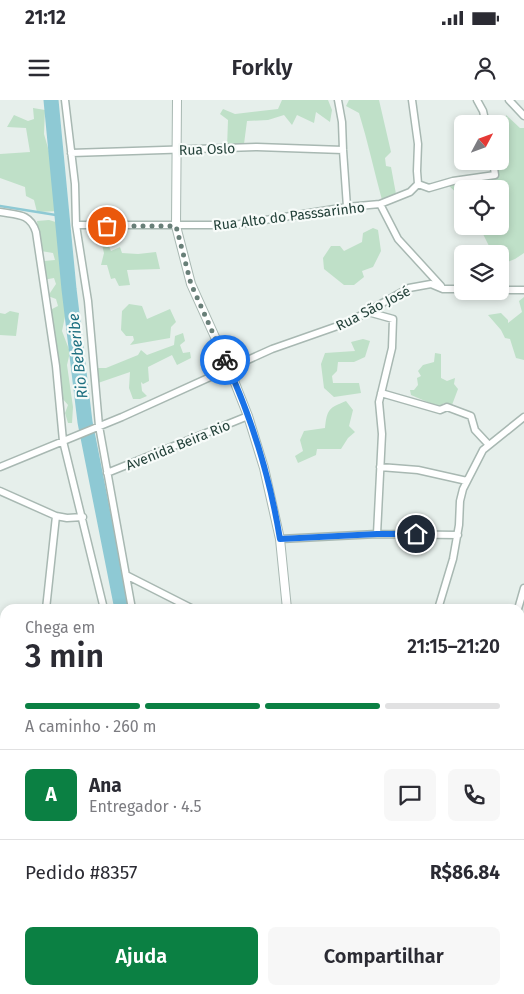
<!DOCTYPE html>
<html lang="pt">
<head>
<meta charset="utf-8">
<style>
  body { margin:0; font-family:"Fira Sans",sans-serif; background:#f7f7f7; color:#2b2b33; height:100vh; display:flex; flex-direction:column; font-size:19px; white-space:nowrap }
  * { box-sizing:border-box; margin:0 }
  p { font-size:16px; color:#7c7c81 }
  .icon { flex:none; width:28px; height:28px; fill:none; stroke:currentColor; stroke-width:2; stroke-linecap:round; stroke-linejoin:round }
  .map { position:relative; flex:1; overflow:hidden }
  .details { position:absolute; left:0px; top:504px; width:525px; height:391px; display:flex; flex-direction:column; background:#fff; border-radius:15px 15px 0 0; box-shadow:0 2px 8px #0003 }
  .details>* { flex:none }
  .needle { width:32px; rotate:49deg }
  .controls { position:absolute; left:454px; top:15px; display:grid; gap:10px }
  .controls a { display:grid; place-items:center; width:55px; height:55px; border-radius:8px; background:#fff; box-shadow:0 2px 8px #0003; font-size:25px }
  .pin { position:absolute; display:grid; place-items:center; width:42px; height:42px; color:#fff; margin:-21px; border:2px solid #fff; border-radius:50%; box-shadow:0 1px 5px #0007 }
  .courier { position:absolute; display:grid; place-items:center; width:50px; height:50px; margin:-25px; border:4px solid #1a73e8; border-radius:50%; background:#fff; color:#222; box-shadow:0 1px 6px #0007 }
  .head em { font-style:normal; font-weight:600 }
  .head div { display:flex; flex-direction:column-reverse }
  .head { display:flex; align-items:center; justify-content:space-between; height:85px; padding:0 25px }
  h1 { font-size:32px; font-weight:600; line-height:38px }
  .bar { display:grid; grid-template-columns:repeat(4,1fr); gap:8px 5px; align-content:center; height:60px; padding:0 25px }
  .bar i { height:6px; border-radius:4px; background:#e1e1e2 }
  .bar .current { background:#0b8043 }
  .bar p { grid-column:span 4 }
  .line { display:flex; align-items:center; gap:12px; padding:0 25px; border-top:1px solid #e1e1e2 }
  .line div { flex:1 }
  .round { display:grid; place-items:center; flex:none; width:52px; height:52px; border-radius:8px; background:#f7f7f7 }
  .action { display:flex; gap:10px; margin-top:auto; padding:10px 25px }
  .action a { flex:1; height:58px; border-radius:8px; background:#0b8043; color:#fff; font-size:20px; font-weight:600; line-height:58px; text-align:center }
  .action a+a { background:#f7f7f7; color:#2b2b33 }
  .status { display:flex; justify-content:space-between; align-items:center; height:35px; padding:0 25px; background:#fff; direction:ltr }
  .status svg { height:14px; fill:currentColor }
  header { display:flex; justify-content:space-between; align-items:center; height:65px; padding:0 25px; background:#fff; font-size:22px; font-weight:600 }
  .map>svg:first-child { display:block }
  .green { fill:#bfe0c8 }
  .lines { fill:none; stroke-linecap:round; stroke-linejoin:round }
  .stream { stroke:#8ec9d4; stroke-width:2.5 }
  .river { stroke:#8ec9d4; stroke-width:15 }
  .minor-casing { stroke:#a8b8b2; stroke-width:9 }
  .tertiary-casing { stroke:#a8b8b2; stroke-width:10 }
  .minor { stroke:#fff; stroke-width:6 }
  .tertiary { stroke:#fff; stroke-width:8 }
  .done { stroke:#687f78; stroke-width:5; stroke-dasharray:0 9 }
  .route { stroke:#1a73e8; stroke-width:6 }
  .labels { text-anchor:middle; stroke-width:4.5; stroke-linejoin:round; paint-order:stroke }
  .street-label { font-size:14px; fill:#24423a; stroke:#f7fbf9 }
  .water-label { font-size:15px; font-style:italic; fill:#1c6f80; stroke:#f7fbf9 }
</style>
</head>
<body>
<div class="status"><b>21:12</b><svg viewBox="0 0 49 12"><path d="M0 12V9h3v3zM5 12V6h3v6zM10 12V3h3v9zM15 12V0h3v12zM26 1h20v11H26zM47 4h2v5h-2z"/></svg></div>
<header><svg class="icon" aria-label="menu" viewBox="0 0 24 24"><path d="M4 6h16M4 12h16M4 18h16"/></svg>Forkly<svg class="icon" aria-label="person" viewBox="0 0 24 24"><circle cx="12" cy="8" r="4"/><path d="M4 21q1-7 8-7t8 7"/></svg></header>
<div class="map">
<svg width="524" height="894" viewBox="0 0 524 894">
  <rect width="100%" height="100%" fill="#e6efeb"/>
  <path class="green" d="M282 0H328L332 10 330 22 316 12 314 23 297 15 292 25 284 15 268 20 247 21 244 44 227 48 228 20 220 14 223 9 235 14 278 9Z
    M349 0H379L391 52 385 58 386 66 391 67 396 94 382 100C374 71 368 42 359 13L346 6Z
    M33 8 45 10 44 34 52 62 59 111 37 112 34 100 26 96 25 87 0 78V54L30 52 26 28 7 27 14 15 28 21 34 19Z
    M506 15 520 28H524V153L515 159 500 165V154H493L479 126H500V89H462V98L448 85 495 75 494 61H500V27H505Z
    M49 120 59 123 66 212 62 231 70 252 67 265 73 307 72 323H68L65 313 68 305 62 298 50 210 58 206 56 199 48 196 56 184 54 178 43 180 44 161 55 160 53 153 41 151 37 121Z
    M373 128 378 130 381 151 373 167 362 171 364 177 354 185H344L324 169 323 158 331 146H340L344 151 362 142 363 133Z
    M108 144 111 151 120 147 122 153 138 154 156 152 160 169 127 170 130 185 119 186 115 178 111 179 107 165H101L104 153 102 145Z
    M524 197V260L516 258 510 239 505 238 501 230 488 215 501 213 508 220V223L522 212 519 201Z
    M129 204 142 206 147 219 170 209 176 222 171 227 170 238 130 245 134 240 133 236H126L121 230 122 211Z
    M10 211 19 213 16 236 0 235V213L5 214Z
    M183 233 185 241 180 245 183 253 190 252 191 258 177 265 172 255 148 267 149 281 143 284 141 282 142 291 147 296 140 299H133L129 288 130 272 98 283 97 271 98 268H106L138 255 141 250 147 255 174 245 175 236Z
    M363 239 370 241 365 257 354 262H338L337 271 332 276 333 283H359L361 293 334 297 324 288 321 264 325 253 355 251 351 242Z
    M435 253 441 254V278L447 281 455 278 454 284 458 289 452 305 444 303 439 307 411 295 410 290H414L418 285 417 278 421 276 418 271 423 265 434 262Z
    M346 301 353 310 349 326 355 332 348 338 341 349H317L316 355 298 363 295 356 303 351 300 340 304 331 325 328C327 309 329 308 346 301Z
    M520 839 524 840V894H372L369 890H520Z"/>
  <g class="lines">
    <path class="stream" d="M0 106 62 116"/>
    <path class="river" d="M51 0 69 189 85 322 122 509
      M178 894V890"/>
    <g class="minor-casing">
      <path id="minor" d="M65 0 75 84 76 125 88 201 99 326 132 509
        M338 0 342 22 343 50 347 107
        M477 0 483 11 486 24
        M509 0 524 16
        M71 53 257 47 343 50
        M418 84 429 88 453 81 495 75 493 61
        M380 104 398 139 441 186
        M0 112C17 115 30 113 36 132L56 266 63 341 104 509
        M76 125H234L347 107 380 104 410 92 418 84 417 71 418 44 412 0
        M500 190H524
        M368 212 393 219 392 248 379 302 382 334 377 434
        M381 293 440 310 447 307 471 316 475 330 489 345
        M0 367 122 317 272 249 349 222 409 188 431 184 443 189H462
        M380 367 418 370 467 381
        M107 373 248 316
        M0 391 56 416 67 418 83 417
        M280 439 377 434 458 435
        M126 475 193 509
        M46 509 56 416
        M438 509 453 459 459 425 460 401 463 389 483 350 524 317
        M518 509 524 488
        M0 596H5
        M520 703 524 694
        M0 783 5 784
        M520 829 524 831
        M0 867 5 868
        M42 890V894
        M353 890 356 894
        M155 894V890"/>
    </g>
    <g class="tertiary-casing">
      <path id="tertiary" d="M177 0 176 126 191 184 229 268 248 316 264 368 280 439 287 509
        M305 890 308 894"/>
    </g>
    <use href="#minor" class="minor"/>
    <use href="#tertiary" class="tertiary"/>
  </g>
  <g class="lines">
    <path class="done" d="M107 126H176L191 184 225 260"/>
    <path class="route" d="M225 260C251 316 270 378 280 439L377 434H416"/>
  </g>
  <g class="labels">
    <g class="street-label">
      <text transform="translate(207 49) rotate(-2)" y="5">Rua Oslo</text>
      <text transform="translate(289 116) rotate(-7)" y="5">Rua Alto do Passsarinho</text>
      <text transform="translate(373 208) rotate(-27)" y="5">Rua São José</text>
      <text transform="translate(178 345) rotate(-22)" y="5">Avenida Beira Rio</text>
    </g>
    <g class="water-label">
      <text transform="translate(78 256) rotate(-96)" y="5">Rio Beberibe</text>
    </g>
  </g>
</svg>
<div class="controls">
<a><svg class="needle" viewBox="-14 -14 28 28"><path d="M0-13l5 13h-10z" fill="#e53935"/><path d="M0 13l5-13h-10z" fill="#7c7c81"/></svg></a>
<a><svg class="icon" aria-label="locate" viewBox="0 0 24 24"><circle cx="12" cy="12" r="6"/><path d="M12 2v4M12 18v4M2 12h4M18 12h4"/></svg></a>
<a><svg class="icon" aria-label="layers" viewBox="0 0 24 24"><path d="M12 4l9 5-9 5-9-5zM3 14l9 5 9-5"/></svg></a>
</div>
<div class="pin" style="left:107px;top:126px;background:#ea580c"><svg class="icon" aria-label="bag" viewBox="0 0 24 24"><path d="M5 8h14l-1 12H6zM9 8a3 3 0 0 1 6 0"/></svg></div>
<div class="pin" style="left:416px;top:434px;background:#1f2937"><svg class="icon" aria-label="home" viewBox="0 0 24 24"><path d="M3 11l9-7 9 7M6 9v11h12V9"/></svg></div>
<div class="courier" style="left:225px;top:260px"><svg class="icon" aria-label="bike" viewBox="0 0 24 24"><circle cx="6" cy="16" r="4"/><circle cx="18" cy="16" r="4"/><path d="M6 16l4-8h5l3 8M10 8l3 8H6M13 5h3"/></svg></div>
<section class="details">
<div class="head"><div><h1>3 min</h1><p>Chega em</p></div><em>21:15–21:20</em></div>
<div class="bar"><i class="current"></i><i class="current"></i><i class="current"></i><i></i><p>A caminho · 260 m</p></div>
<div class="line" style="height:90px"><b class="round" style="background:#0b8043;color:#fff">A</b><div><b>Ana</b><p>Entregador · 4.5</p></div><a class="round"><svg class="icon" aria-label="chat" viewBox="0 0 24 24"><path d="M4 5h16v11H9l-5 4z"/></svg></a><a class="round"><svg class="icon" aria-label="phone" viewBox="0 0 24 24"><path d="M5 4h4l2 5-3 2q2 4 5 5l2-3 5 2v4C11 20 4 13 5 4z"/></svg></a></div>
<div class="line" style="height:65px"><div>Pedido #8357</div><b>R$86.84</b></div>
<div class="action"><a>Ajuda</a><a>Compartilhar</a></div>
</section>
</div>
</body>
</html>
